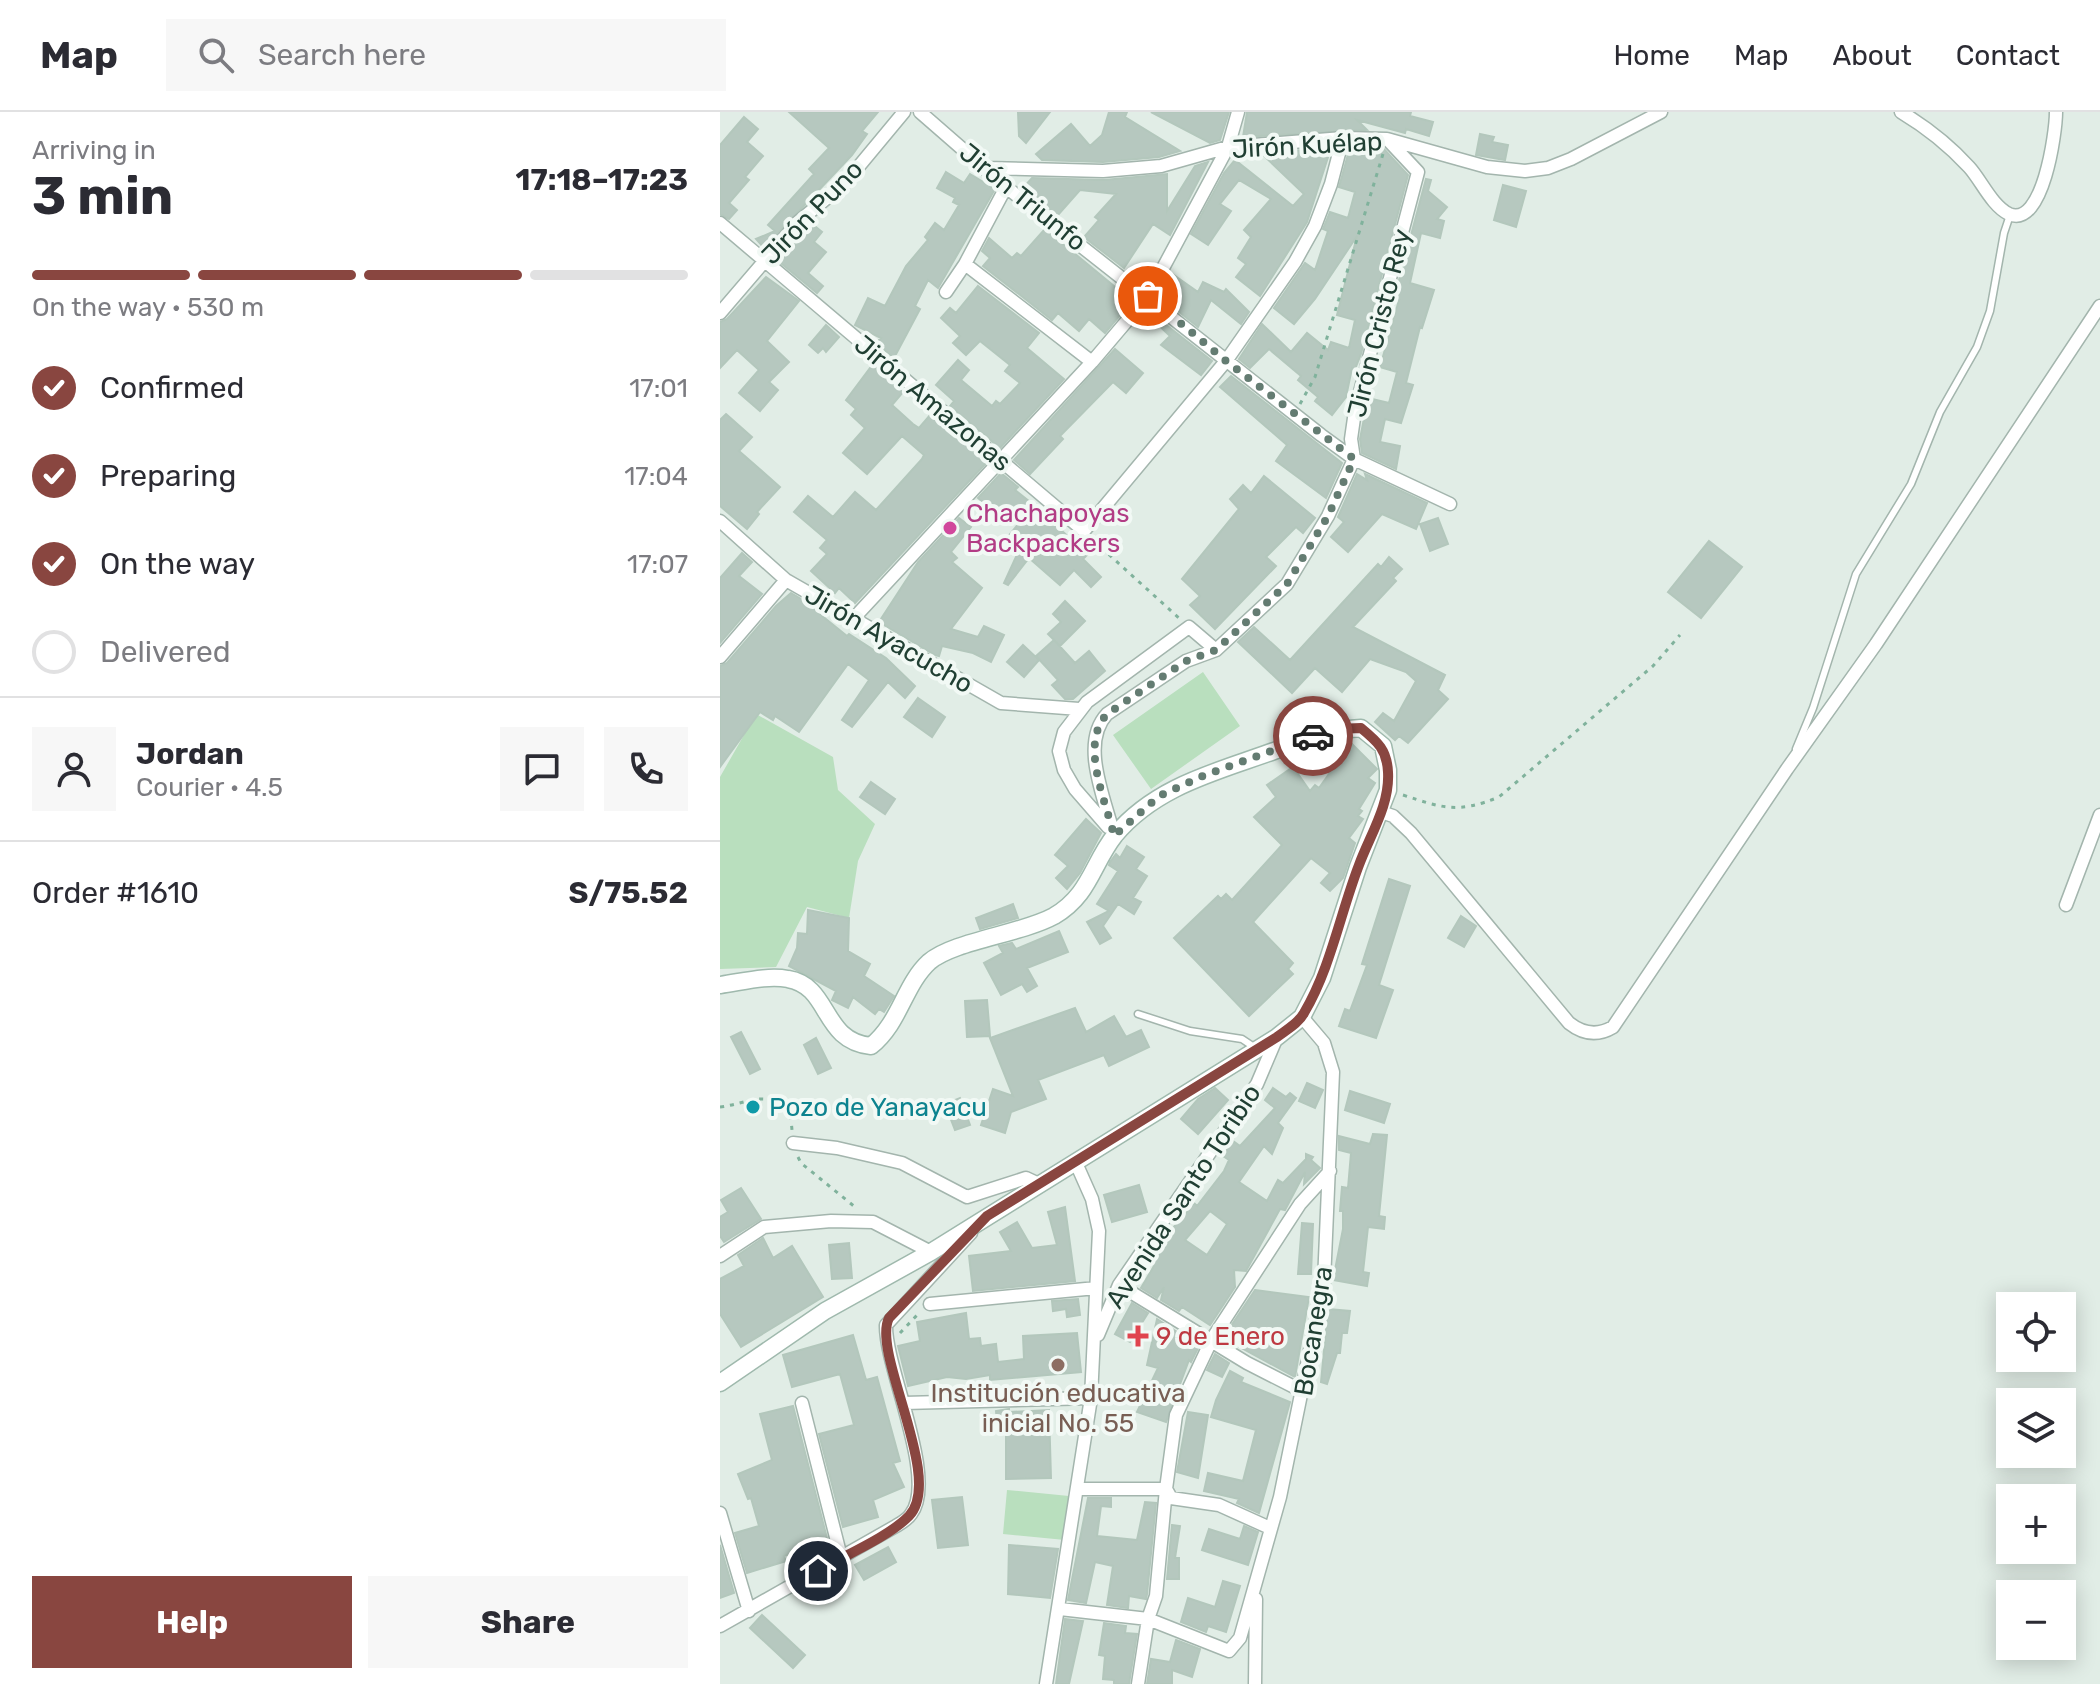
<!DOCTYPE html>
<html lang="en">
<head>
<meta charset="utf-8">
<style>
  body { margin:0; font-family:Rubik,sans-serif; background:#f7f7f7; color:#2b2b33; height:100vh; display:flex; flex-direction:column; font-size:30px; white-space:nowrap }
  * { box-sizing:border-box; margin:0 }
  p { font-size:26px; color:#7c7c81 }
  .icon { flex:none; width:44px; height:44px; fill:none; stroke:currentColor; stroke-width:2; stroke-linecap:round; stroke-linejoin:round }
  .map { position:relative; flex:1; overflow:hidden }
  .sheet { display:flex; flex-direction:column; background:#fff; width:720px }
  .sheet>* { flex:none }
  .tools { position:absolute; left:1276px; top:1180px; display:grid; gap:16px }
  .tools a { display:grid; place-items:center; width:80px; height:80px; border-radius:0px; background:#fff; box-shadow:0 4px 20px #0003; font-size:40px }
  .pin { position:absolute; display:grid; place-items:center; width:68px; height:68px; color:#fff; margin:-34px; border:4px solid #fff; border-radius:50%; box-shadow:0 2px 8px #0007 }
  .courier { position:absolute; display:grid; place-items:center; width:80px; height:80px; margin:-40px; border:6px solid #894640; border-radius:50%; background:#fff; color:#222; box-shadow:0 2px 10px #0007 }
  .head em { font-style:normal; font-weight:700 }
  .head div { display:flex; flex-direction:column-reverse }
  .head { display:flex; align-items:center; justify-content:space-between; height:136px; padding:0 32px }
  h1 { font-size:52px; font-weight:700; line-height:60px }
  .bar { display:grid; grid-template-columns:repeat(4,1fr); gap:12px 8px; align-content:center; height:96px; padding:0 32px }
  .bar i { height:10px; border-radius:6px; background:#e1e1e2 }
  .bar .active { background:#894640 }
  .bar p { grid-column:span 4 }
  .line { display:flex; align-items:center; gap:20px; padding:0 32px; border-top:2px solid #e1e1e2 }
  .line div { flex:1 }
  .round { display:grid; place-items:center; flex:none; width:84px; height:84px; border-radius:0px; background:#f7f7f7 }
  ol { padding:0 32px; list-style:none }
  li { display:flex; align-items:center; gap:24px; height:88px }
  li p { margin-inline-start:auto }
  li .icon { padding:8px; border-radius:50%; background:#894640; color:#fff; stroke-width:4 }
  li:last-child { color:#7c7c81 }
  li i { width:44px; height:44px; border:4px solid #e1e1e2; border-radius:50% }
  .action { display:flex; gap:16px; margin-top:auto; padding:16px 32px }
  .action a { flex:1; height:92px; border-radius:0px; background:#894640; color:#fff; font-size:32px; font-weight:700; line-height:92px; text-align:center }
  .action a+a { background:#f7f7f7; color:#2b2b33 }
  header { display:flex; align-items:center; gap:48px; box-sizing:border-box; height:112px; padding:0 40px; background:#fff; border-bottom:2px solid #e1e1e2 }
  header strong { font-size:38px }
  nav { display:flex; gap:44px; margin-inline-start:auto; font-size:28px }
  .search { width:560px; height:72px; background:#f7f7f7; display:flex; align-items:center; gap:20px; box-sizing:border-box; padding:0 28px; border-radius:0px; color:#7c7c81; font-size:30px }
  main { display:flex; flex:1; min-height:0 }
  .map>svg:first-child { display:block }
  .green { fill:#b9dfbe }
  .building { fill:#b6c8bf; stroke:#b3c7bc; stroke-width:2; fill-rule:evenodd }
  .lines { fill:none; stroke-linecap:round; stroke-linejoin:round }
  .lane-casing { stroke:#a3b5ad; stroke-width:9 }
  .street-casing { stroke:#a3b5ad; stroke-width:15 }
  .secondary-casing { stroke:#9fb9ad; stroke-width:19 }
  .path { stroke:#80b29c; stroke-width:3; stroke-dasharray:4 6; stroke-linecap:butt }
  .lane { stroke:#fff; stroke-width:6 }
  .street { stroke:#fff; stroke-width:12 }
  .secondary { stroke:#fff; stroke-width:16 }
  .done { stroke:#647c72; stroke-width:8; stroke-dasharray:0 14.4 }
  .route { stroke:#894640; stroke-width:10 }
  .hotel-dot { fill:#d1479c; stroke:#f2f9f5; stroke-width:3 }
  .culture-dot { fill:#0f9aa8; stroke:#f2f9f5; stroke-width:3 }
  .health-dot { fill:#e0444e; stroke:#f2f9f5; stroke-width:3 }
  .education-dot { fill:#8d6e63; stroke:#f2f9f5; stroke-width:3 }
  .labels { text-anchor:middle; stroke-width:8; stroke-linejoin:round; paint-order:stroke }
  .street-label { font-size:26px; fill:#203f33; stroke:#f2f9f5 }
  .hotel-label { font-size:26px; fill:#b23c85; stroke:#f2f9f5; text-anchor:start }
  .culture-label { font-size:26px; fill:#0d838f; stroke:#f2f9f5; text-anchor:start }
  .health-label { font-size:26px; fill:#be3a42; stroke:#f2f9f5; text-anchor:start }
  .education-label { font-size:26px; fill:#785e54; stroke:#f2f9f5 }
</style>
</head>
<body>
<header>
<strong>Map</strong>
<div class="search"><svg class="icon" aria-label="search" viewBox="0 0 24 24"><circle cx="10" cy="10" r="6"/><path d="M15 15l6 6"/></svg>Search here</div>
<nav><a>Home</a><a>Map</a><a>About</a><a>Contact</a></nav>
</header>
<main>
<section class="sheet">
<div class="head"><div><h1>3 min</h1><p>Arriving in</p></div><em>17:18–17:23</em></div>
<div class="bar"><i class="active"></i><i class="active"></i><i class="active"></i><i></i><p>On the way · 530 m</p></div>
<ol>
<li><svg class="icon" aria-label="check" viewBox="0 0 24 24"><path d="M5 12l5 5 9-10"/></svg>Confirmed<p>17:01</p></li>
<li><svg class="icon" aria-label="check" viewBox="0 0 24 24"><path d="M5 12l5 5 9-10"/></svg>Preparing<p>17:04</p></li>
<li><svg class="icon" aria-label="check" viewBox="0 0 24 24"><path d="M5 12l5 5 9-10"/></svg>On the way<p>17:07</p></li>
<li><i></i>Delivered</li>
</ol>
<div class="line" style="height:144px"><a class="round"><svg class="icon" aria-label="person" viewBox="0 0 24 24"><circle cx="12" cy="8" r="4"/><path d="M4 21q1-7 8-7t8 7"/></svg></a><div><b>Jordan</b><p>Courier · 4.5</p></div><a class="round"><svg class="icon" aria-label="chat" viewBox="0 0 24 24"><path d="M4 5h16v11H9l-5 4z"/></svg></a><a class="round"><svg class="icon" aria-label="phone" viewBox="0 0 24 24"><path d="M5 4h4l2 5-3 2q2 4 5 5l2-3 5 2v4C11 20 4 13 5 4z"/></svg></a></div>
<div class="line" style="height:104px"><div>Order #1610</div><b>S/75.52</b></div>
<div class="action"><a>Help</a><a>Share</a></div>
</section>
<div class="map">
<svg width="1380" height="1572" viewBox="0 0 1380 1572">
  <rect width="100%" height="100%" fill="#e1ede6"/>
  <path class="green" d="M483 560 520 614 431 677 393 623Z
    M36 602 113 645 118 678 155 712 138 749 129 806 87 795 56 855 0 857V665Z
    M287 1378 349 1384 345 1428 283 1422Z"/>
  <path class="building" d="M69 0H158L142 19 147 22 132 43 44 136 36 127 55 119 48 113 94 62 89 57 109 36Z
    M298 0H330L306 31 299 24Z
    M389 0H407L405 5 460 39 439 45 383 50 322 48 316 42 351 12 370 34 382 23Z
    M431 0H509L500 28 490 31Z
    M527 0H691L690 4 713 10 709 24 686 17 685 21 637 8 647 18 523 25Z
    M24 5 38 17 27 30 43 44 25 65 29 68 9 91 17 98 9 107 0 102V33Z
    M760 22 774 25 772 30 788 33 785 48 756 43Z
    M630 35 663 36 688 63 641 242 635 257 632 256 626 285 612 303 595 289 598 285 578 268 581 264 549 237 530 256 519 247 542 212 571 240 587 221 608 238 611 230 629 236 635 208 617 203 637 124 595 187 574 212 554 196 585 151 595 158 608 119 603 117 610 100 628 106 635 80 619 75Z
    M611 36 587 110 540 184 516 165 526 152 518 146 531 125 524 118 551 87 519 68 500 92 511 99 488 133 471 122 504 61 515 48 573 94 584 82 541 41Z
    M488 50 450 123 433 112 404 156 364 125 379 108 375 105 396 82 360 78 337 104 303 76 312 66 384 68 447 62V99L475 54Z
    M226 60 244 71 250 62 275 77 218 176 208 168 195 194 200 197 174 246 156 231 161 226 135 213 148 186 165 194 186 154 208 128 205 125 215 111 224 118 239 93 233 90 235 86 217 76Z
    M706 67 711 68 708 79 727 95 717 107 724 109 720 126 701 121 690 171 714 178 702 216 700 215 686 271 693 273 681 311 665 307 660 330 680 334 676 357 642 341 640 327 648 286 669 291 677 260 660 255 679 188 674 187Z
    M783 73 806 79 796 115 774 108Z
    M91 111 102 120 94 130 106 140 88 161 103 174 97 181 57 148Z
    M325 117 412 189 385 221 369 207 359 219 338 201 332 208 263 154 270 146 262 139 269 126 292 146 297 141 301 144Z
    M451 161 478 180 483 170 504 180 506 177 529 200 521 212 491 188 478 215 444 188 447 185 440 181Z
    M46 165 79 189 47 229 69 250 49 270 58 278 40 299 19 281 39 258 17 238 0 256V210L7 207Z
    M258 174 319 221 307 236 344 267 280 336 230 294 234 289 216 273 238 248 249 258 241 268 272 294 276 289 280 292 300 271 285 259 290 253 260 229 246 243 233 231 240 224 221 206 230 196 236 201Z
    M431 201 492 249 481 263 441 233 450 224 429 204Z
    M106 213 119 225 106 240 103 236 98 241 89 233Z
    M395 237 423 261 406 281 393 270 340 324 343 327 310 362 294 348Z
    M153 252 183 280 172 293 193 312 199 316 211 302 268 349 135 491 119 476 115 481 91 459 107 442 100 436 107 428 74 400 88 384 113 405 135 380 156 398 202 347 204 343 182 324 147 362 123 341 145 316 131 303 136 297 126 288Z
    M511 264 622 351 606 386 556 349 567 333 500 275Z
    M6 302 32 325 19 339 60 375 37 400 39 402 27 417 0 394V308Z
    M281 361 298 375 295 378 344 417 342 419 368 442 363 447 381 465 371 475 354 458 340 473 309 446 288 473 284 471 300 436 286 427 299 411 278 395 274 400 258 386Z
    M637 362 647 368 645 362 707 391 696 417 662 402 628 440 611 425 624 410 618 405Z
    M544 364 595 406 583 421 576 415 546 445 556 454 495 517 470 493 480 484 462 467 519 397 510 387 523 373 531 381Z
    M239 406 251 415 231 440 237 446 232 450 262 476 231 517 258 525 264 514 284 523 271 550 253 541 222 534 219 544 215 543 159 510 198 450Z
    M718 406 728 432 710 439 700 412Z
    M989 429 1022 455 981 506 948 480Z
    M22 441 32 450 19 464 42 482 0 531V466Z
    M669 445 682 457 673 466 676 469 633 515 725 563 718 578 728 587 688 631 679 624 675 628 655 610 663 601 674 609 696 569 686 560 650 547 622 580 595 556 572 581 518 530 534 515 570 548 658 452 661 455Z
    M71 481 98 497 96 499 127 524 129 522 166 546 195 574 185 586 168 570 132 615 122 608 149 568 128 552 79 620 55 604 53 608 40 600 0 655V554L7 551 56 494Z
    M345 489 365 509 340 534 328 522 341 510 333 502Z
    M334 528 355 551 369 539 385 559 353 587H345L332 573 338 568 316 544Z
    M303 533 319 548 304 565 287 550Z
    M198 586 225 605 212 625 184 605Z
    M628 628 657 657 648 666 655 671 639 697 642 699 638 704 643 707 629 726 635 731 623 766 610 779 601 771 610 761 591 746 533 810 573 851 568 857 573 862 529 904 454 826 498 784 501 787 506 782 512 788 562 733 534 705 556 685 547 673 573 655 590 679 595 673 599 676 621 645 613 637 619 630Z
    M151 670 175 687 165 702 140 685Z
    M366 707 381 721 360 761 347 777 336 766 348 754 335 743Z
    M407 734 424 745 416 757 427 764 413 786 421 790 414 802 398 792 383 814 391 826 380 832 367 810 389 799 377 792 398 759 389 753 390 750 396 742 400 746Z
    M669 767 690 774 659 873 673 878 656 926 619 914 625 897 630 899 647 853 642 852Z
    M293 792 298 806 260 817 256 806Z
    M88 798 129 806 128 839 150 852 144 864 174 884 164 900 159 897 155 902 133 885 128 896 112 888 116 879 69 854 77 836 78 821 87 822Z
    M741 804 756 814 744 835 728 826Z
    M339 819 348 840 307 856 317 874 307 880 302 872 281 883 264 851 283 841 279 834 292 831 296 837Z
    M267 888 270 924 247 925 245 889Z
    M355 896 366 920 394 904 406 925 421 918 429 935 389 954 384 943 318 968 326 987 291 1000 285 1021 261 1013 273 977 293 984 270 926Z
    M21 920 40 957 30 962 11 925Z
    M96 926 111 956 98 962 84 933Z
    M587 971 603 978 595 996 579 989Z
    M495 976 508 988 478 1022 461 1007 478 987Z
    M553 976 566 985 570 981 576 986 558 1011 563 1016 552 1042 544 1034 519 1070 547 1089 558 1068 563 1071 586 1047V1042L593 1045 591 1048 600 1056 584 1072 585 1060 565 1098 560 1097 526 1159 514 1158 515 1175 490 1213 462 1195 459 1199 441 1188 444 1175 437 1186 421 1176 434 1154 429 1150 442 1129 474 1091 477 1094 504 1059 509 1048 503 1044 513 1029 520 1034 555 996 545 988ZM490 1099 507 1112 487 1143 465 1128Z
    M630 979 670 992 664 1011 625 998Z
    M240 986 250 1013 235 1018 225 992Z
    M653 1022 667 1023 659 1104 665 1105 664 1117 648 1115 643 1160 649 1161 647 1174 613 1168 623 1117V1099H620L622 1075 628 1076 631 1041 619 1038V1024L650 1032Z
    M419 1073 427 1100 392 1110 384 1083Z
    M21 1076 41 1107 4 1130 0 1124V1105L8 1100 1 1088Z
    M345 1095 355 1169 253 1179 249 1144 291 1139 280 1120 297 1110 312 1136 337 1133 328 1100Z
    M582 1111 593 1112 591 1162H578Z
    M43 1126 53 1146 72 1134 103 1185 21 1235 0 1202V1167L24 1154 18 1143Z
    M129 1131 132 1166 112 1167 109 1133Z
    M535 1178 589 1185 575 1265 503 1226Z
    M358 1187 360 1203 347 1205 346 1197 333 1199 332 1189Z
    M412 1191 428 1201 410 1230 395 1222Z
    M608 1197 630 1199 627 1221H622L620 1241H617L607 1272 601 1270Z
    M246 1201 249 1227 260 1226 261 1234 276 1232 278 1250 304 1247 303 1224 357 1221 361 1260 270 1268V1263L246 1267 227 1265 188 1274 178 1234 200 1229 197 1210Z
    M437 1207 479 1234 471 1250 469 1248 446 1310 417 1300 438 1256 427 1253Z
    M133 1223 146 1268 157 1265 180 1349 173 1351 184 1375 153 1388 158 1405 123 1415 99 1322 134 1313 120 1262 72 1275 63 1243Z
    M495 1242 509 1251 502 1265 487 1258Z
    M510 1259 523 1266 521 1270 570 1290 539 1401 517 1391 519 1387 484 1379 488 1361 523 1369 536 1318 491 1305 496 1288Z
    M73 1294 108 1430 64 1444 66 1449 27 1461 15 1421 39 1414 31 1386 28 1387 18 1362 52 1348 40 1302Z
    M289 1297V1300L329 1298 331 1366 286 1367V1321H278L276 1299Z
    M468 1300 488 1303 478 1366 457 1360Z
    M242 1385 248 1433 218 1436 212 1388Z
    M368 1386H391V1395L381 1394 377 1424 417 1428 425 1390 436 1391 427 1482 426 1487 409 1484 408 1496 387 1493 393 1454 375 1450 366 1491 348 1488Z
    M452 1413 460 1414 455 1446H459V1467H447Z
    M524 1414 538 1420 528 1453 482 1438 489 1417 520 1427Z
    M0 1433 14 1481 0 1486Z
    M289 1433 338 1437 330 1486 288 1482Z
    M168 1435 176 1450 144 1468 135 1453Z
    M503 1469 520 1474 506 1520 488 1514 486 1520 461 1510 468 1486 495 1495Z
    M42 1503 85 1543 73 1556 30 1516Z
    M345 1507 363 1509 349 1572H336Z
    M384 1511 406 1514 405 1521 417 1522 409 1572H394V1568L383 1567 385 1544 379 1543Z
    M456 1528 480 1537 472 1565 452 1558V1572H427L431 1547 450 1550Z"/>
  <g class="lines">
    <g class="lane-casing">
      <path id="lane" d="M1076 637 1093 596 1136 462 1191 372 1220 300 1257 235 1270 199 1284 121 1290 103
        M418 902 470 919 522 927 534 935"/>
    </g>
    <g class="street-casing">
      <path id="street" d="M200 0 286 75 601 323 634 347 730 392
        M1181 0C1206 15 1229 33 1249 55 1261 68 1272 94 1289 102 1323 117 1336 20 1336 0
        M266 56 383 59 441 54 508 35 623 26 667 27 767 55 805 59 828 56 851 47 941 0
        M0 111 364 419 506 249 575 150 595 114 611 72 623 26
        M245 152 372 250
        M226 180 245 152 286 75
        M0 201 78 110 125 71 184 0
        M0 409 66 468 281 591 359 597
        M134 506 372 250 428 184 508 35 518 0
        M0 545 66 468
        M661 700 673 704 691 721 849 911C863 922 878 924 893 915L1067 657 1156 532 1380 194
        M388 715 355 677 344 658 339 639 344 620 367 590 469 515 496 538
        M394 724C386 689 359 632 387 602L466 549 496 538 567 472 608 404 634 347 631 327 635 299 698 60 667 27
        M1346 793 1380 703
        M73 1031 117 1036 182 1051 247 1085 306 1066 321 1073
        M0 1144 44 1115 111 1109 153 1110 211 1140
        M399 1173 527 1251 584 1280
        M210 1192 376 1176
        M378 1223 399 1173 537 972 557 925
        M82 1291 121 1445
        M184 1291 371 1286
        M357 1377H446L451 1386 499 1393 550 1416
        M0 1401 29 1499
        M340 1497 428 1507 509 1539 520 1526 560 1385 604 1170 613 960 604 931 582 905
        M0 1514 176 1414C181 1411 188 1407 191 1402 218 1367 165 1256 166 1213L251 1121
        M326 1572 371 1286 379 1119 372 1087 356 1051
        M418 1572 428 1507 436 1484 446 1377 456 1303 492 1227 580 1092 610 1059
        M535 1572 536 1487"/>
    </g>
    <g class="secondary-casing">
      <path id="secondary" d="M0 873C22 870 47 863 68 867 111 874 101 929 151 934 180 911 184 873 209 850 233 829 301 822 334 804 370 783 372 752 395 723 436 674 496 660 554 639 584 629 609 618 641 616L663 634 668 658V678L638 755 602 866 582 905 557 925 211 1140 105 1199 0 1271"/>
    </g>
    <path class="path" d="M580 292 595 265 663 42
      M374 429 460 507
      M683 683C723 696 737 702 779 685L933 554 960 523
      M0 995C31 991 41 978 70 997L72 1018
      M78 1045 81 1051 135 1095
      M180 1221 200 1200"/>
    <use href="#lane" class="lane"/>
    <use href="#street" class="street"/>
    <use href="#secondary" class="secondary"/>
  </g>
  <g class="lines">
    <path class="done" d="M428 184 506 249 634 347 608 404 567 472 496 538 466 549 387 602C359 632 386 689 394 724L439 684 485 663 593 624"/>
    <path class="route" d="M98 1459C125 1443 167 1426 189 1404 225 1367 151 1241 169 1206L267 1104 557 925C566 918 579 911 584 901 611 855 620 802 639 753 650 723 670 693 668 660 667 638 658 630 641 616L617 617 593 624"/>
  </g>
  <circle class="hotel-dot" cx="230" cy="416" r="8"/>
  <circle class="culture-dot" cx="33" cy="995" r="8"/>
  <path class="health-dot" d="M414 1212h8v8h8v8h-8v8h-8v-8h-8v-8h8z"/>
  <circle class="education-dot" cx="338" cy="1253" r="8"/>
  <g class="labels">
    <g class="street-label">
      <text transform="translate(587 33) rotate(-3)" y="9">Jirón Kuélap</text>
      <text transform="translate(303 85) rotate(39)" y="9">Jirón Triunfo</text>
      <text transform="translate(92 100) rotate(-46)" y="9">Jirón Puno</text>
      <text transform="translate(659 211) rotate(-76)" y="9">Jirón Cristo Rey</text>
      <text transform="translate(213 291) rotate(40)" y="9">Jirón Amazonas</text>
      <text transform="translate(169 527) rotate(30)" y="9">Jirón Ayacucho</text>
      <text transform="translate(463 1084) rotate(-57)" y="9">Avenida Santo Toribio</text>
      <text transform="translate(593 1219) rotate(-81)" y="9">Bocanegra</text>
    </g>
    <g class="hotel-label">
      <text x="246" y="410">Chachapoyas<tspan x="246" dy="30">Backpackers</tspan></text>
    </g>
    <g class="culture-label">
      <text x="49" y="1004">Pozo de Yanayacu</text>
    </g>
    <g class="health-label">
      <text x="436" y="1233">9 de Enero</text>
    </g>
    <g class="education-label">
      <text x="338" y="1290">Institución educativa<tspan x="338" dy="30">inicial No. 55</tspan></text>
    </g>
  </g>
</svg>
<div class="tools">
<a><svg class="icon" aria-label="locate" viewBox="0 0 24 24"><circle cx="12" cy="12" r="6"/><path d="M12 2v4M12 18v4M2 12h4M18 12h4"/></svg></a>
<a><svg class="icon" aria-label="layers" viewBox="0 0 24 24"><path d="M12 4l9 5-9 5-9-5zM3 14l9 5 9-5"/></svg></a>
<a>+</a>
<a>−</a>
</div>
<div class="pin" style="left:428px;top:184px;background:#ea580c"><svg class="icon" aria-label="bag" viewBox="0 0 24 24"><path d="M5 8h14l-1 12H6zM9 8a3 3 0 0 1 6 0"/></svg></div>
<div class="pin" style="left:98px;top:1459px;background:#1f2937"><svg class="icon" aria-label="home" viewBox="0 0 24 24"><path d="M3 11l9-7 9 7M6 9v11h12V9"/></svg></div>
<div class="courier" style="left:593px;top:624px"><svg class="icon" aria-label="car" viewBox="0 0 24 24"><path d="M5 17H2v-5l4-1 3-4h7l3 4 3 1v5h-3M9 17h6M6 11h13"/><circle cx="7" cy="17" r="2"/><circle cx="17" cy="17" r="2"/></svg></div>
</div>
</main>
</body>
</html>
